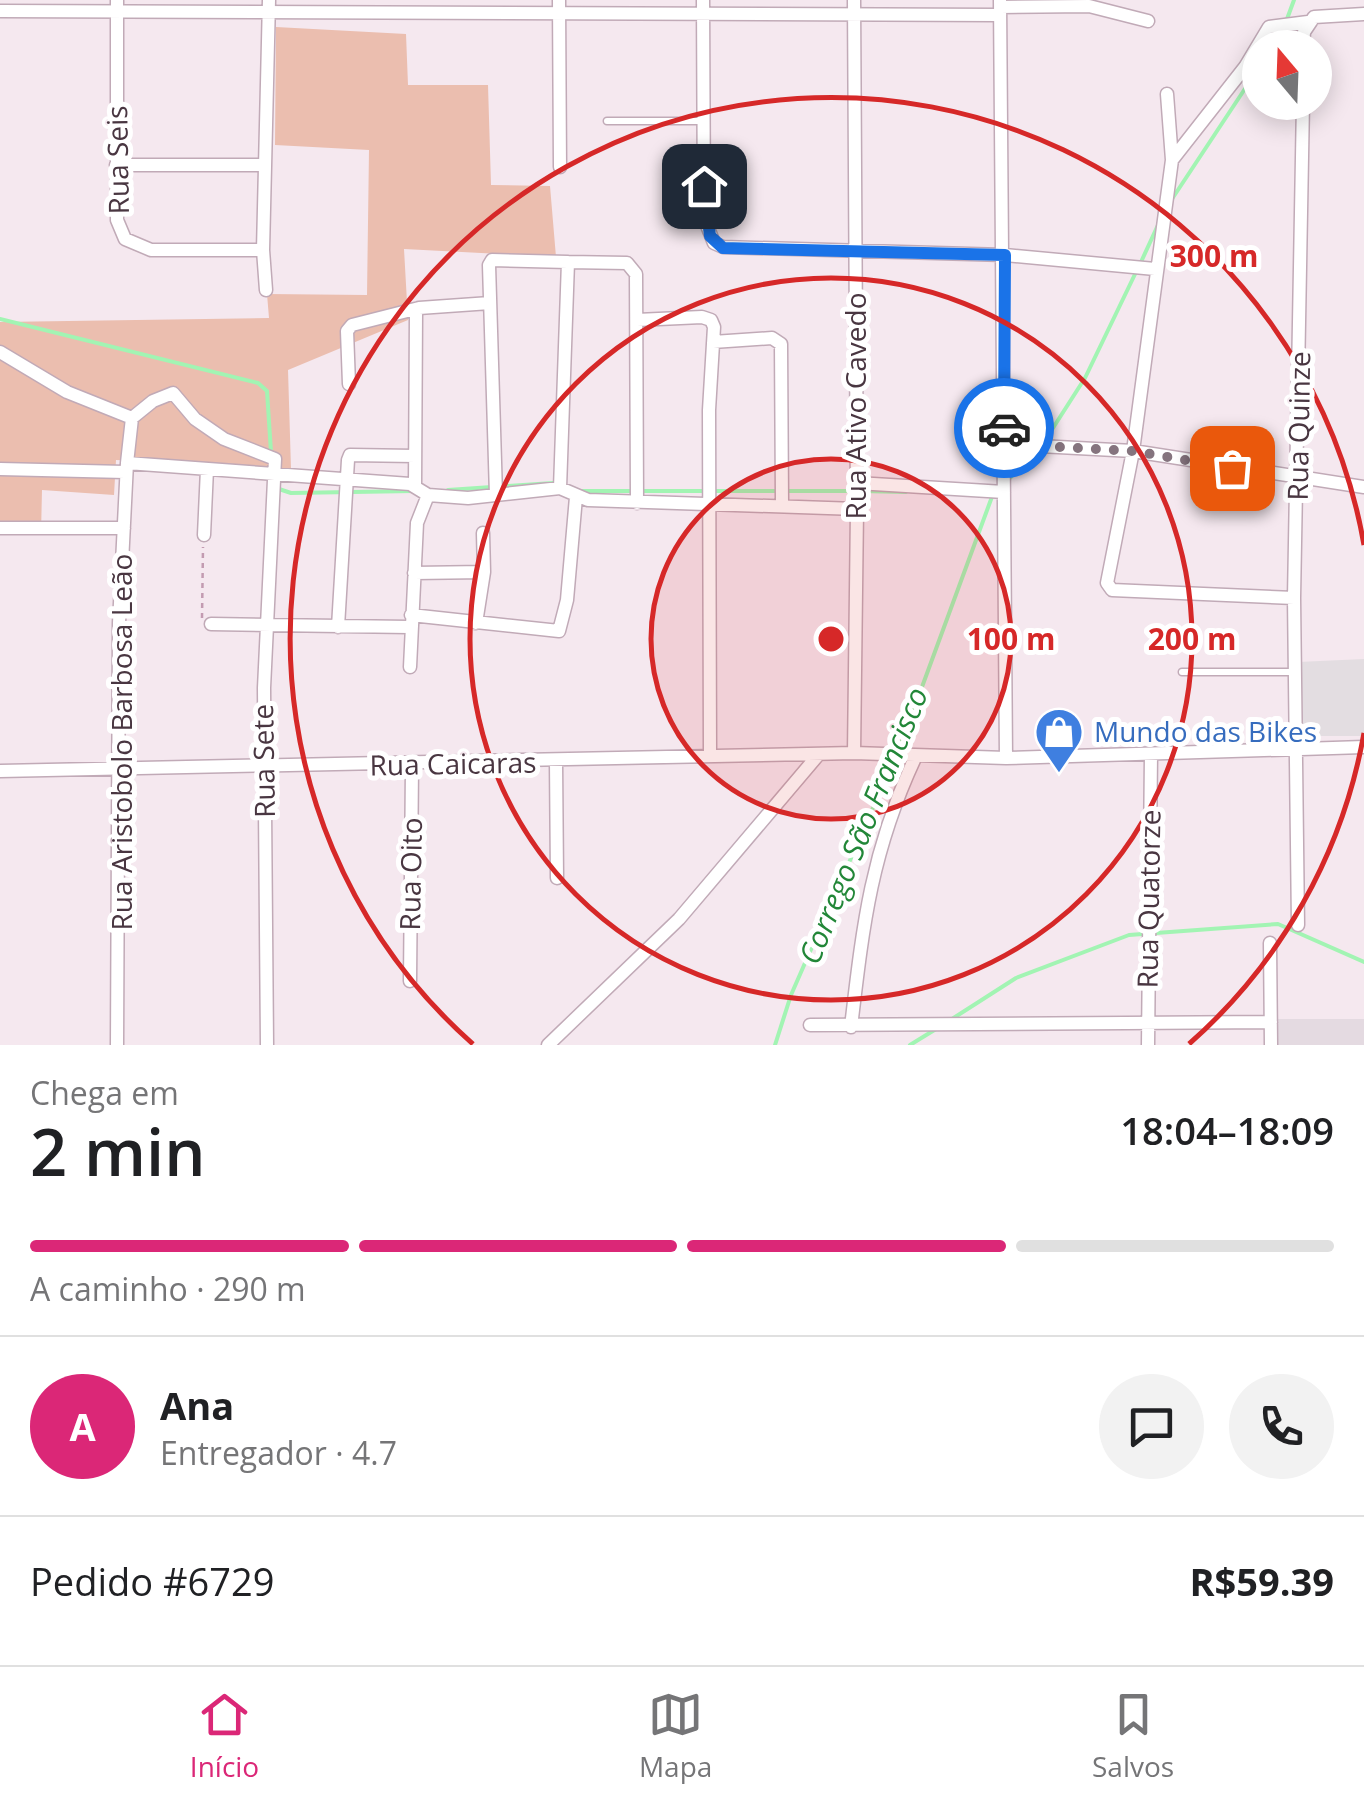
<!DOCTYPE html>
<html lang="pt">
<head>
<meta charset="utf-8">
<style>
  body { margin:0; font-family:"Open Sans",sans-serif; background:#f2f2f2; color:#202124; height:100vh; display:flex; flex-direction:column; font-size:38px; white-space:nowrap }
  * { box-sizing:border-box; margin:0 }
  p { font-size:32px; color:#757577 }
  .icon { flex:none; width:55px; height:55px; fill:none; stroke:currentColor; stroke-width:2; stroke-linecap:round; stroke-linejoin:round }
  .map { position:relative; height:1045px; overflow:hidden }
  .drawer { display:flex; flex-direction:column; background:#fff; flex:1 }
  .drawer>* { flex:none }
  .needle { width:65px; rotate:341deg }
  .fabs { position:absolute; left:1242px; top:30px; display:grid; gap:20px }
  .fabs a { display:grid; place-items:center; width:90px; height:90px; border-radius:50%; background:#fff; box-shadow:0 5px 25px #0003; font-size:50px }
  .pin { position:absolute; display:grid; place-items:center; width:85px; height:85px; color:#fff; margin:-42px; border-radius:20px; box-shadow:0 5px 15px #0006 }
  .courier { position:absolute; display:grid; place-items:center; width:100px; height:100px; margin:-50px; border:8px solid #1a73e8; border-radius:50%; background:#fff; color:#222; box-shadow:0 2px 12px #0007 }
  .summary em { font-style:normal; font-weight:600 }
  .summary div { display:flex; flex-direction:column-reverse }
  .summary { display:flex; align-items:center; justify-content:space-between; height:170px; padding:0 30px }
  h1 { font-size:65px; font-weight:600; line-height:75px }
  .bar { display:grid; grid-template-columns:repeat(4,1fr); gap:15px 10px; align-content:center; height:120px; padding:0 30px }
  .bar i { height:12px; border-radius:8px; background:#e0e0e0 }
  .bar .selected { background:#db2777 }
  .bar p { grid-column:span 4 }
  .line { display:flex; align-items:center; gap:25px; padding:0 30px; border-top:2px solid #e0e0e0 }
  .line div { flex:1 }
  .round { display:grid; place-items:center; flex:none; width:105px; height:105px; border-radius:52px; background:#f2f2f2 }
  .dock { display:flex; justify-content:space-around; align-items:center; height:140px; border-top:2px solid #e0e0e0; background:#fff; font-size:28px; color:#757577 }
  .dock a { display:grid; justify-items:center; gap:5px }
  .dock .selected { color:#db2777 }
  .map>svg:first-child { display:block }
  .industrial { fill:#e4dae1 }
  .green { fill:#ebbeaf }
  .parking { fill:#e3dde1 }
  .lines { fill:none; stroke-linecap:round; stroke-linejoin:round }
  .stream { stroke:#a2f4b3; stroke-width:4 }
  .lane-casing { stroke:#c1aab7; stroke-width:9 }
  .street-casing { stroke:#c1aab7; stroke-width:15 }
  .path { stroke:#c39bb1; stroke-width:2.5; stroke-dasharray:5 5; stroke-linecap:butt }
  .lane { stroke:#fff; stroke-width:6 }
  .street { stroke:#fff; stroke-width:12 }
  .done { stroke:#85747e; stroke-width:10; stroke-dasharray:0 18 }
  .route { stroke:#1a73e8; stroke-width:12 }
  .ring { fill:none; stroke:#d62828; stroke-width:5 }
  .labels { text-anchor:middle; stroke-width:10; stroke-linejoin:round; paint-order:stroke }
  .street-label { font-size:28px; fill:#493641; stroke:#fff }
  .shop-label { font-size:28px; fill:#366cbe; stroke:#fff; text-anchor:start }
  .water-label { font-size:30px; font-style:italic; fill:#228738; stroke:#fff }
  .centre { fill:#d62828; stroke:#fff; stroke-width:5 }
  .ring-label { font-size:30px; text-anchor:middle; font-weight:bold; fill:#d62828; stroke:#fff; stroke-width:10; stroke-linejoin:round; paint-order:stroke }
</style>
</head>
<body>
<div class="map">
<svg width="1364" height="1045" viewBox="0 0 1364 1045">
  <rect width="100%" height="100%" fill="#f5e8ef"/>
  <path class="industrial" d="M1277 1019H1364V1045H1277Z"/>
  <path class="green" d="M276 27 406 34 408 85H488L491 185 550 186 556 257 404 249 408 320 288 370 291 469 116 460 114 495 42 490 41 534H0V322L269 318 267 294 367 295 369 150 275 145Z"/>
  <path class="parking" d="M1364 659V736H1300L1298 662Z"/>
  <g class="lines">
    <path class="stream" d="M1287 19 1294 0
      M1271 48 1284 28
      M1172 199 1260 66
      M1141 262 1158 225
      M0 319 258 383 267 391 271 452
      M1044 442 1085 378 1137 270
      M1006 482 1038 449
      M279 489 291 493 414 491
      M448 490 553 483
      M581 491H631
      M641 491H776
      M786 491H851
      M861 491 906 492
      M952 1019 1016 978 1129 935 1278 924 1364 962
      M775 1045 791 995 901 744 993 494
      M910 1045 936 1029"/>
    <g class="lane-casing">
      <path id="lane" d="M607 121H703
        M1182 672H1294"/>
    </g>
    <g class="street-casing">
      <path id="street" d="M117 0V220L125 239 151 250H263
        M559 0 560 167
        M703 0 704 218 714 243 723 247 1005 255 1155 269
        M1000 0 1006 758
        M1000 7 1089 6 1148 21
        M0 11 999 15
        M1303 48 1304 32 1314 17 1364 14
        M1167 94 1172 160 1133 451 1107 583 1112 590 1294 598
        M1172 160 1245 67 1269 27 1308 22
        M116 165H265
        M266 290 263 250 269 0
        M637 320 702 317 711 320 714 327 709 410 710 755
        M713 342 772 338 781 344 782 504
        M0 352 67 392 132 418
        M349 384 347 331 352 325 419 308
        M1004 444 1133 451 1364 487
        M127 463 132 418 153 401 173 393 195 419 224 439 275 459 264 688 267 1045
        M0 469 125 472
        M857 483 1004 492
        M415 486 416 313 419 308 490 303
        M560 488 568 262 627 263 636 274 637 503
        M496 495 489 265 492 260 568 262
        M0 528H124
        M204 535 207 469
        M414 573 484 572
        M411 615 559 631 567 600 576 497
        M476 623 484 572 483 533
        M211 624 409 627
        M338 627 348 460 350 455 415 456
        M410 667 417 523 428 495 468 498 560 488 588 500 857 509
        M854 753 857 509 854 0
        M556 762 557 878
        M0 771 854 753 1006 758 1364 747
        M1298 925 1294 598 1303 102
        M1270 943 1271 1045
        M410 981 412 766
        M810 1025 1271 1022
        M851 1027C863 925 871 852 915 758
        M117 1045 119 623 127 463 410 484 428 495
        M548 1045 679 919 819 754
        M1148 1045 1151 754"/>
    </g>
    <path class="path" d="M202 618 203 547"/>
    <use href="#lane" class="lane"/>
    <use href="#street" class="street"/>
  </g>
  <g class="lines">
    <path class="done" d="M1004 428V444L1133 451 1232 468"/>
    <path class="route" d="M704 186 710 236 723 248 1005 255 1004 428"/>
  </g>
  <circle cx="831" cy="639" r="180" fill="#d62828" fill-opacity=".12"/>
  <g class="ring">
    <circle cx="831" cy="639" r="180"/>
    <circle cx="831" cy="639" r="361"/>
    <path d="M1364 733A541 541 0 0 1 1189 1044M473 1044A541 541 0 1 1 1364 545"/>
  </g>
  <defs>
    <g id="shop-pin" transform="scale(2.5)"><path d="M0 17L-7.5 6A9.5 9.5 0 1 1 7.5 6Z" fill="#3f7fe0" stroke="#fff"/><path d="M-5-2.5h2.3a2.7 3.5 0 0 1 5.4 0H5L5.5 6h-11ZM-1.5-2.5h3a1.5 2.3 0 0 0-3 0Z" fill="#fff"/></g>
  </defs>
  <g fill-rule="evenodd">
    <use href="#shop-pin" x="1059" y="732"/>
  </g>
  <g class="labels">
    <g class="street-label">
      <text transform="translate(118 160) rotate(-91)" y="10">Rua Seis</text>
      <text transform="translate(856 406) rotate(-90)" y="10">Rua Ativo Cavedo</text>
      <text transform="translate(1299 426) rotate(-89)" y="10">Rua Quinze</text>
      <text transform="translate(122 742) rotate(-90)" y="10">Rua Aristobolo Barbosa Leão</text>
      <text transform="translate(264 761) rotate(-91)" y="10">Rua Sete</text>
      <text transform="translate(453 764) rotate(-1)" y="10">Rua Caicaras</text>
      <text transform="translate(411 874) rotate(-89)" y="10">Rua Oito</text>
      <text transform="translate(1149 899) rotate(-89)" y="10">Rua Quatorze</text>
    </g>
    <g class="shop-label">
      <text x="1094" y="742">Mundo das Bikes</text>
    </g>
    <g class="water-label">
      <text transform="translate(864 826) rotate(-68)" y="10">Corrego São Francisco</text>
    </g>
  </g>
  <circle cx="831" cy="639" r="15" class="centre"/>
  <g class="ring-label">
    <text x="1214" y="267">300 m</text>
    <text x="1011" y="650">100 m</text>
    <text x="1192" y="650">200 m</text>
  </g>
</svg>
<div class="fabs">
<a><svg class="needle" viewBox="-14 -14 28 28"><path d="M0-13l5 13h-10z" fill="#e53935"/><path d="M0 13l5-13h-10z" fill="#757577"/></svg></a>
</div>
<div class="pin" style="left:1232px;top:468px;background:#ea580c"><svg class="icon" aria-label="bag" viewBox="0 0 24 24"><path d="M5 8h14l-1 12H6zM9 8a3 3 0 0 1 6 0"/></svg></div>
<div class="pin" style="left:704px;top:186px;background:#1f2937"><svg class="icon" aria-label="home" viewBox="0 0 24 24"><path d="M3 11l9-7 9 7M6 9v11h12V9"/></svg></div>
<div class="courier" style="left:1004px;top:428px"><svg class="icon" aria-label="car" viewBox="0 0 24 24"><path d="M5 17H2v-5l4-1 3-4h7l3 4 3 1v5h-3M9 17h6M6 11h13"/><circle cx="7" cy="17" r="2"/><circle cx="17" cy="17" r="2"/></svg></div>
</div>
<section class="drawer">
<div class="summary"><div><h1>2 min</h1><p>Chega em</p></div><em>18:04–18:09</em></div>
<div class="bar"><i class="selected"></i><i class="selected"></i><i class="selected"></i><i></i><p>A caminho · 290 m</p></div>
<div class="line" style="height:180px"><b class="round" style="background:#db2777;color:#fff">A</b><div><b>Ana</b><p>Entregador · 4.7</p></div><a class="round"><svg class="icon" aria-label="chat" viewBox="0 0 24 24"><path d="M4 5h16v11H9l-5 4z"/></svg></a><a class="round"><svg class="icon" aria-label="phone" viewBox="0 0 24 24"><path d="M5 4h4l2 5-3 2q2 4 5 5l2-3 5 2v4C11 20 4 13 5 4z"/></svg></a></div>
<div class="line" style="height:130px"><div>Pedido #6729</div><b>R$59.39</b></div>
</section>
<nav class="dock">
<a class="selected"><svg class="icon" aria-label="home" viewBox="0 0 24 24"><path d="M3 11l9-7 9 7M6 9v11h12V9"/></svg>Início</a>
<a><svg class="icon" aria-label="map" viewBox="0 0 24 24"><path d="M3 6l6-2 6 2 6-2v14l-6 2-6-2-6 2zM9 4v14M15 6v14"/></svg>Mapa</a>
<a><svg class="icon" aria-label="saved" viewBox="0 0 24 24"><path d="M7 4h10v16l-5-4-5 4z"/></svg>Salvos</a>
</nav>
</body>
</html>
